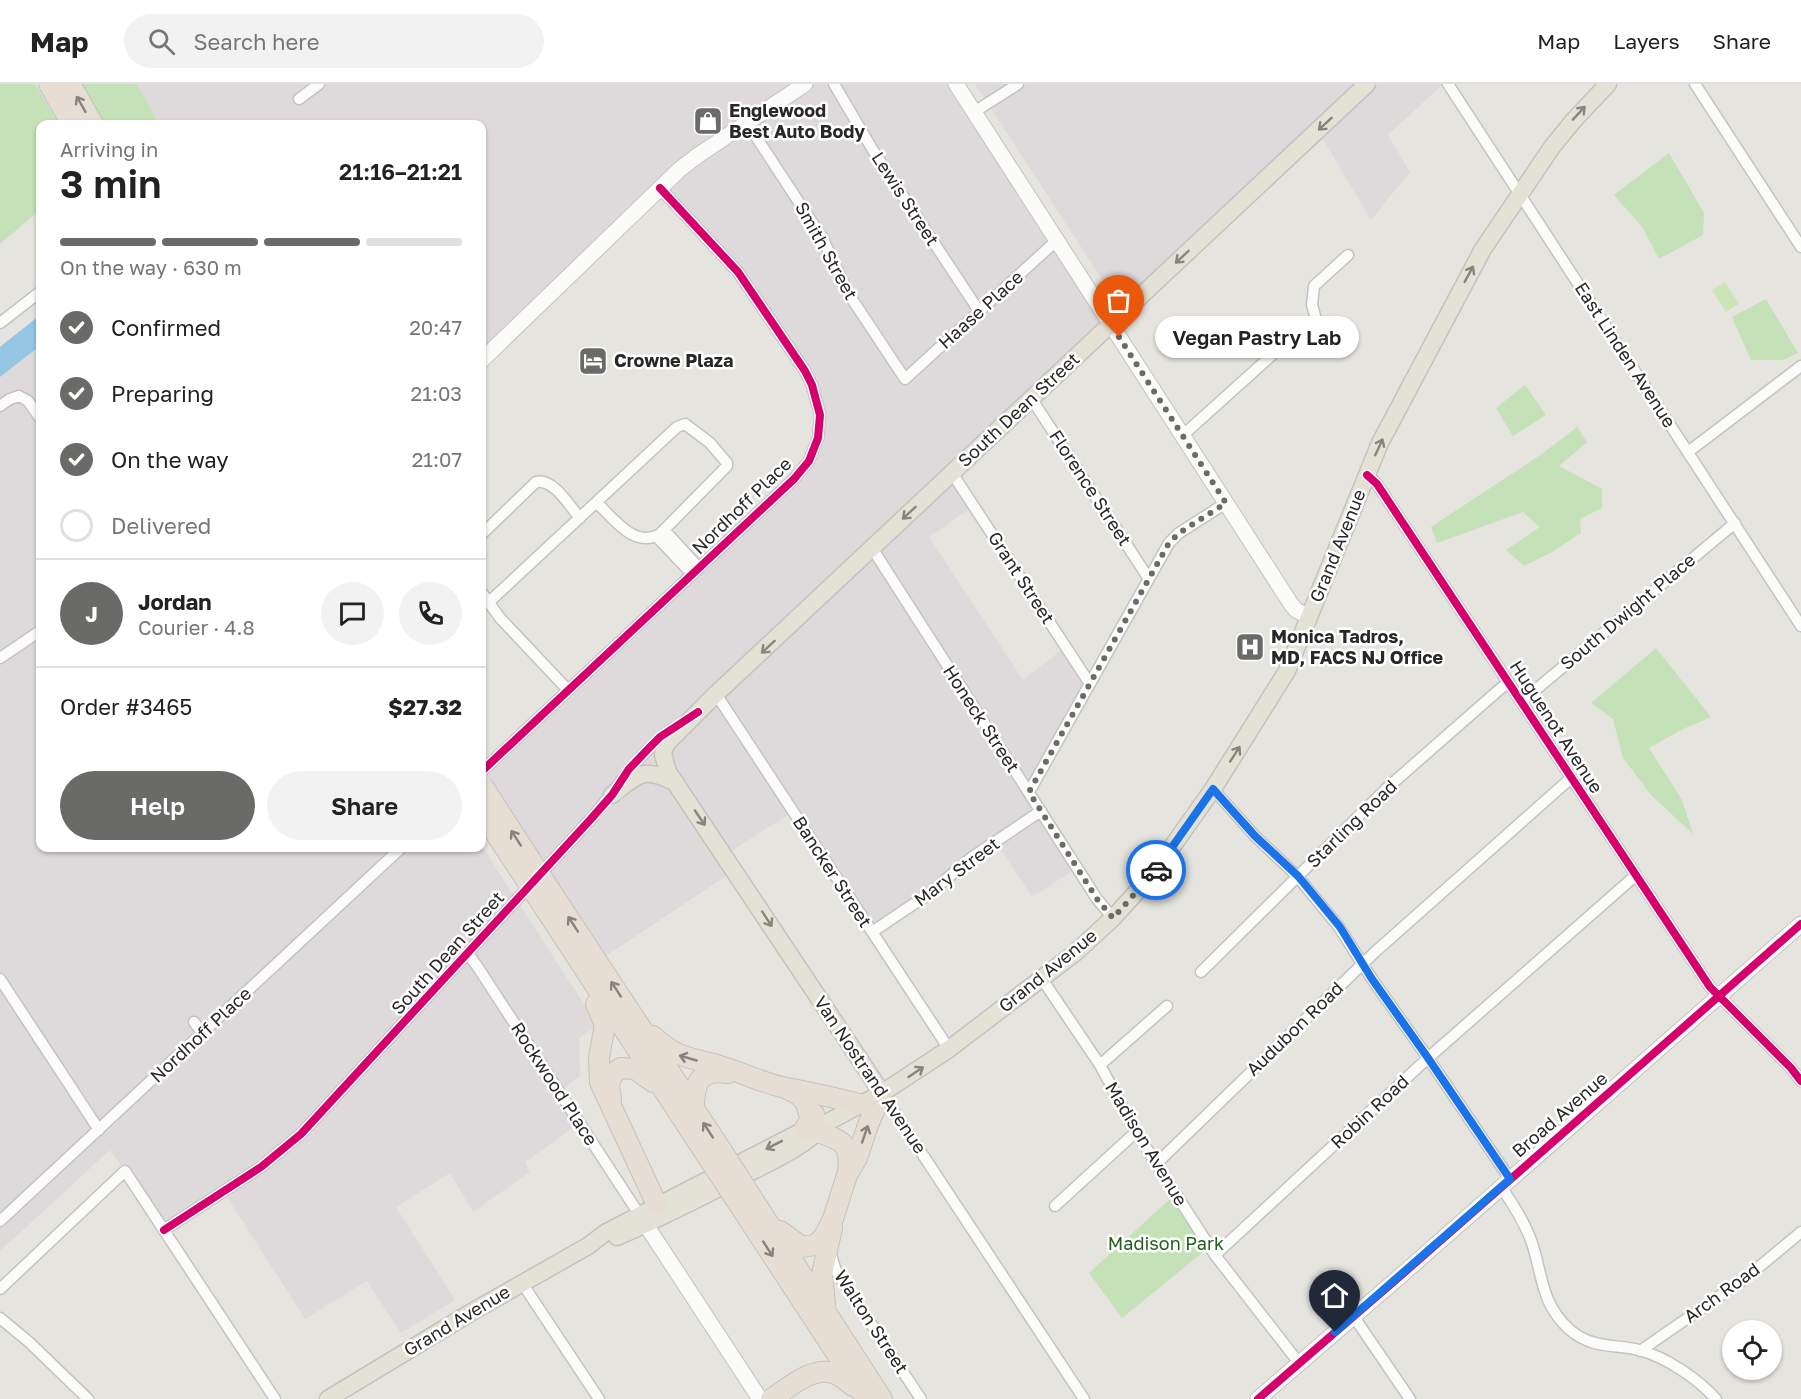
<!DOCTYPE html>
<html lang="en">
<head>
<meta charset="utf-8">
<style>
  body { margin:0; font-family:"Golos Text",sans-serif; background:#f2f2f2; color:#222; height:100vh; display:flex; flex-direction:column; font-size:22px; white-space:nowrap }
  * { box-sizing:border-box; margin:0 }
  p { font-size:20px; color:#767676 }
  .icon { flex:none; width:33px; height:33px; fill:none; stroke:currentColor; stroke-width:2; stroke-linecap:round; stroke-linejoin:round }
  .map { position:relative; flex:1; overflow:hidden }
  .drawer { position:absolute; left:36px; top:36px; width:450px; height:732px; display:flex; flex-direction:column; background:#fff; border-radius:12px; box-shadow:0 2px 4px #0004 }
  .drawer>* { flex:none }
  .buttons { position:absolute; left:1722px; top:1236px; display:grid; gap:12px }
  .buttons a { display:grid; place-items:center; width:60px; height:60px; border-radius:50%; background:#fff; box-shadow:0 2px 4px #0004; font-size:30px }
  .pin { position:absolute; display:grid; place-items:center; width:51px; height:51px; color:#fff; margin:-62px -26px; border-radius:50% 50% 50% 0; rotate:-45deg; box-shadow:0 0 6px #0007 }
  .pin .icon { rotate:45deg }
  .courier { position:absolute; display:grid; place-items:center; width:60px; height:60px; margin:-30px; border:4px solid #1a73e8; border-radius:50%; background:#fff; color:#222; box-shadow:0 2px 8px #0007 }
  .bubble { position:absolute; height:42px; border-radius:21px; background:#fff; box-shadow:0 2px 4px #0004; font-size:20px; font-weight:600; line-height:42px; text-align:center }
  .headline em { font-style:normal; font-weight:600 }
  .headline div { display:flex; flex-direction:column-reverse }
  .headline { display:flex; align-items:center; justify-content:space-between; height:102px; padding:0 24px }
  h1 { font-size:39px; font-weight:600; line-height:45px }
  .bar { display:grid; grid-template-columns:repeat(4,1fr); gap:9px 6px; align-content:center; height:72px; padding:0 24px }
  .bar i { height:8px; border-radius:4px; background:#e0e0e0 }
  .bar .active { background:#6a6a68 }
  .bar p { grid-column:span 4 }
  .line { display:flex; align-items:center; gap:15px; padding:0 24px; border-top:2px solid #e0e0e0 }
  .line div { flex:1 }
  .round { display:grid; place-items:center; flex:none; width:63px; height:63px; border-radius:32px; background:#f2f2f2 }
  ol { padding:0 24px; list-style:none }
  li { display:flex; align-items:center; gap:18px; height:66px }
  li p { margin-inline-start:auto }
  li .icon { padding:6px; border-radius:50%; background:#6a6a68; color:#fff; stroke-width:4 }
  li:last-child { color:#767676 }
  li i { width:33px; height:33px; border:3px solid #e0e0e0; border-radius:50% }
  .cta { display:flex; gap:12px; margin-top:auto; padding:12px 24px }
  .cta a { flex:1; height:69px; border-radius:36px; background:#6a6a68; color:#fff; font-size:24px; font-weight:600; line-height:69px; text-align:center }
  .cta a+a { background:#f2f2f2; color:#222 }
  header { display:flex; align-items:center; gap:36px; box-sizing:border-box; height:84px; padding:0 30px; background:#fff; border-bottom:2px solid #e0e0e0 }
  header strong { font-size:28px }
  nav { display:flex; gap:33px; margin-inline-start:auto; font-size:21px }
  .search { width:420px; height:54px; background:#f2f2f2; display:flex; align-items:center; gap:15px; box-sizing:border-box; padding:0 21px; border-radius:33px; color:#767676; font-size:22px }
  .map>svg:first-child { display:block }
  .industrial { fill:#dedadc }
  .green { fill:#c4e1b8 }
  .pitch { fill:#cde4b6 }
  .water { fill:#95c6e4 }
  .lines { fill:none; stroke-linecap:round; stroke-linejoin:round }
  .street-casing { stroke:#c4c3c3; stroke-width:13 }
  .secondary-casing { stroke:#c4c3c3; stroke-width:17 }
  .primary-casing { stroke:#c3c2c0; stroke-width:19 }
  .highway-casing { stroke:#c3c2c0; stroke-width:22 }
  .street { stroke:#fbfbfa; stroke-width:10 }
  .secondary { stroke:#fbfbfa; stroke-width:15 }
  .primary { stroke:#e4e2d4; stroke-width:16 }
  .highway { stroke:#e7ded3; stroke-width:20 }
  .highway-bridge-casing { stroke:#c3c2c0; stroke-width:22; stroke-linecap:butt }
  .highway-bridge { stroke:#e7ded3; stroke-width:20 }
  .cycleway-casing { stroke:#fff; stroke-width:11 }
  .cycleway { stroke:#d6006c; stroke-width:8 }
  .oneway { stroke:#88837e }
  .oneway2 { stroke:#86857e }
  .done { stroke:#6a6a68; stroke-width:6; stroke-dasharray:0 10.8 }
  .route { stroke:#1a73e8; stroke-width:8 }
  .labels { text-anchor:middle; stroke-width:5; stroke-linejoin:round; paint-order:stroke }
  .poi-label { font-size:18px; font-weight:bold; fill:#282828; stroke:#fff; text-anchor:start }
  .street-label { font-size:18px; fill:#282828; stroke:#fff }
  .park-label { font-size:18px; fill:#225f1d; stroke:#fff }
</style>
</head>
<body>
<header>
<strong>Map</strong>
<div class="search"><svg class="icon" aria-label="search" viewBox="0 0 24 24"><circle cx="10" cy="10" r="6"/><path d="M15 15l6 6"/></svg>Search here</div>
<nav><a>Map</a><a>Layers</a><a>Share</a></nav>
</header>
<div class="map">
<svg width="1801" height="1315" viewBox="0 0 1801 1315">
  <rect width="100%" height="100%" fill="#e6e4de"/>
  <path class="industrial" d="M137 0H956L1110 239 952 388 974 422 929 453 1023 596 1065 563 1090 600 1029 708 1077 784 1032 813 996 758 872 848 793 728 725 771 735 786 597 878 482 689 699 484 813 369 818 316 752 205 660 104 482 276V40H159Z
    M975 0H1443L1388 51 1410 88 1371 136 1318 47 1124 229Z
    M40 262V764H482V762L598 942 579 954 580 992 559 1007 577 1041 525 1078 530 1088 473 1128 450 1089 396 1123 455 1216 401 1249 367 1197 305 1235 225 1110 167 1146 110 1066 0 1167V293Z"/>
  <path class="green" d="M0 0H35L59 40H40V126L0 160Z
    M70 0H137L159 40H93Z
    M1669 69 1704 129 1703 151 1659 175 1643 144 1614 111Z
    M1766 215 1798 269 1783 276H1751L1732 233Z
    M1525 301 1546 331 1513 352 1496 324Z
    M1577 343 1587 358 1559 382 1602 405V424L1580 435 1581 449 1552 468 1524 482 1506 466 1540 443 1523 428 1437 459 1431 443 1542 370Z
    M1656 564 1711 633 1683 645 1649 664 1682 716 1693 750 1652 712 1623 674 1613 635 1591 619Z
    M1171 1114 1207 1165 1122 1234 1089 1189Z"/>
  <path class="pitch" d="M1725 198 1739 220 1726 228 1712 206Z"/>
  <path class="water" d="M40 231V262L0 293V263Z"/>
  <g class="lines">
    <g class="street-casing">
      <path id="street" d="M834 0 874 68 979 227
        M1448 0 1801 542
        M1695 0 1801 163
        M299 15 319 0
        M974 28 1018 0
        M747 39 823 155 848 209 905 295 1056 157
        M0 239 40 208
        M1031 314 1149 495
        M0 322 10 315 19 312 28 317 40 334
        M1182 352 1303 243 1318 242 1312 221 1314 202 1348 171
        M1688 368 1801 282
        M952 389 1090 600
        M1367 391 1377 400 1710 903 1791 984 1801 997
        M664 446 699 484
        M482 450 536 398C554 394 570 423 580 434
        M656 452 692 490
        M872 464 1097 815 1113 834
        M482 509 500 534 568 606
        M488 519 677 343 685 340 710 359 727 379V382L660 450C635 465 614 435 597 419
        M0 574 40 547
        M716 610 949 965
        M1521 618 1735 439
        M482 687 794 395 809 377 818 354 820 331 812 301 805 287 738 188 660 104
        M1213 705 1255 752 1297 792 1339 843 1372 895 1428 974 1510 1095
        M1029 708 1169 459 1179 449 1226 419
        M872 848 930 809 971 774 1041 727
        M468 870 477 882 639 1130
        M1201 888 1387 704 1508 598
        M0 895 99 1046
        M1042 895 1100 981 1136 1048 1215 1171 1299 1279
        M194 938 203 950
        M1100 981 1167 922
        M882 1009 1084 1315
        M1156 1080 1375 868 1571 694
        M1501 1103C1513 1120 1525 1139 1532 1159 1543 1193 1541 1220 1570 1246 1593 1265 1613 1260 1639 1266 1666 1273 1698 1295 1716 1315
        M1055 1122 1136 1048
        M0 1137 401 764
        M164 1146 261 1083 301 1050 590 736C618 704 638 668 674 644
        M831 1171 836 1187 921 1315
        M1215 1171 1428 974 1635 792
        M522 1199 599 1315
        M0 1205 125 1087 275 1315
        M1354 1233 1410 1315
        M0 1234 29 1258 88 1315
        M1640 1267 1747 1193 1801 1148"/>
    </g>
    <g class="secondary-casing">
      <path id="secondary" d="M956 0 1291 520 1296 526 1309 533
        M482 276 679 86 697 72 805 0
        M646 1141 760 1315
        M1258 1315 1398 1194 1801 840"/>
    </g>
    <g class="primary-casing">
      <path id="primary" d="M612 711C639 690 642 682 676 699
        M882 1009 668 688 663 670 666 660 716 610 1367 0
        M617 1153C659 1135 699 1114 739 1094 770 1078 802 1065 826 1040
        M328 1315 470 1229 588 1162 605 1149 804 1046 828 1038 882 1009 949 965 1075 869 1113 834 1152 791 1213 705 1287 587 1380 359 1483 165 1552 63 1574 36 1608 0"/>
    </g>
    <g class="highway-casing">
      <path id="highway" d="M49 0 72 40
        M70 0 93 40
        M548 803 722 1067
        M538 814 707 1072
        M596 920 605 941 599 973 600 998 657 1121
        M653 952C678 975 689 973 720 982 741 988 760 998 782 1003 808 1008 833 1013 859 1020
        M787 1005C798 1010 806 1014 808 1027L814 1030 804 1046
        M611 1015C608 1001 608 991 621 984L635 985 653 998
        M694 1025C694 999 699 985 728 989
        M818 1048C843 1057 851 1059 848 1088
        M745 1103 882 1315
        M736 1116 865 1313
        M780 1147 802 1163 815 1161 823 1154 833 1135 847 1091 857 1074 868 1041 882 1009
        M825 1221 822 1190 832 1144
        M771 1315C787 1305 812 1282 833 1289 840 1291 847 1298 853 1302"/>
    </g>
    <use href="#street" class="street"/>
    <use href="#secondary" class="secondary"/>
    <use href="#primary" class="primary"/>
    <use href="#highway" class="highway"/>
    <g class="highway-bridge-casing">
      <path id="highway-bridge" d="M482 701 548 803
        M482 729 538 814
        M722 1067 745 1103
        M707 1072 736 1116"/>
    </g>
    <use href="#highway-bridge" class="highway-bridge"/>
    <g class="cycleway-casing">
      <path id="cycleway" d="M1367 391 1377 400 1710 903 1791 984 1801 997
        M482 687 794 395 809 377 818 354 820 331 812 301 805 287 738 188 660 104
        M164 1146 261 1083 301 1050 590 736 612 711 629 685 650 663 660 653 698 628
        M1258 1315 1398 1194 1801 840"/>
    </g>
    <use href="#cycleway" class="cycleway"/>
  </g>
  <defs><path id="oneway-shaft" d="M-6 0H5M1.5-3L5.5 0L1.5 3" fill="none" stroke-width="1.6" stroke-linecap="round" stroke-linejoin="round" transform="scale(1.5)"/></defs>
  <g class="oneway">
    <use href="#oneway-shaft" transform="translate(81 20) rotate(-120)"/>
    <use href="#oneway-shaft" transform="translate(516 754) rotate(-123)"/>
    <use href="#oneway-shaft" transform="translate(573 840) rotate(-123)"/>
    <use href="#oneway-shaft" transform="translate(616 905) rotate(-123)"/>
    <use href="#oneway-shaft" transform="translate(688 974) rotate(-164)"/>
    <use href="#oneway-shaft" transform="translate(708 1046) rotate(-123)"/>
    <use href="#oneway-shaft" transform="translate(865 1050) rotate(-71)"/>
    <use href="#oneway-shaft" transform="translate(768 1165) rotate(57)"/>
  </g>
  <g class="oneway2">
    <use href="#oneway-shaft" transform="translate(1579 29) rotate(-47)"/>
    <use href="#oneway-shaft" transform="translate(1325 40) rotate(137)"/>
    <use href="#oneway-shaft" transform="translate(1182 173) rotate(137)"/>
    <use href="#oneway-shaft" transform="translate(1469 190) rotate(-61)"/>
    <use href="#oneway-shaft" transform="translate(1379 363) rotate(-65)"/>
    <use href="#oneway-shaft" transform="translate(909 429) rotate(137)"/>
    <use href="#oneway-shaft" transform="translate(768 563) rotate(137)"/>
    <use href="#oneway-shaft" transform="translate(1235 670) rotate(-57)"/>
    <use href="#oneway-shaft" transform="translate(700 734) rotate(56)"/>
    <use href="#oneway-shaft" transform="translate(767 835) rotate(57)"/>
    <use href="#oneway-shaft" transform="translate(916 988) rotate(-34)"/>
    <use href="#oneway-shaft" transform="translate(774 1061) rotate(153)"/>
  </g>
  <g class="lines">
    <path class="done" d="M1119 253 1226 419 1179 449 1169 459 1029 708 1097 815 1113 834 1156 786"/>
    <path class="route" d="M1156 786 1213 705 1255 752 1298 792 1340 843 1372 895 1428 974 1510 1095 1335 1248"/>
  </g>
  <defs>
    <g id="shop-square" transform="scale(1.5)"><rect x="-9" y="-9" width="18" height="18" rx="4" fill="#6a6a68" stroke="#fff"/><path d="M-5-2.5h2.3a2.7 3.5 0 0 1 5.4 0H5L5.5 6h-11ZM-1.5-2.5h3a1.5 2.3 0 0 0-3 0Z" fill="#fff"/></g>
    <g id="hotel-square" transform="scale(1.5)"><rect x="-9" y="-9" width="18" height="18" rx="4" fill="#6a6a68" stroke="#fff"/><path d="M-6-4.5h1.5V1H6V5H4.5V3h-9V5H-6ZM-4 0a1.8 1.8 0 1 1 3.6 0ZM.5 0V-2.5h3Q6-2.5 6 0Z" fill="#fff"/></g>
    <g id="hospital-square" transform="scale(1.5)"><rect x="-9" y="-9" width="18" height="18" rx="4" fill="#6a6a68" stroke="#fff"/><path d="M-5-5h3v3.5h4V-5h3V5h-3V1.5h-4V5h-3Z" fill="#fff"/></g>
  </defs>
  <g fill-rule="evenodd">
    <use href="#shop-square" x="708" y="37"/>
    <use href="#hotel-square" x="593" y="277"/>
    <use href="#hospital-square" x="1250" y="563"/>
  </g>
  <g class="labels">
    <g class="poi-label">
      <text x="729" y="33">Englewood<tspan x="729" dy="21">Best Auto Body</tspan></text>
      <text x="614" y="283">Crowne Plaza</text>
      <text x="1271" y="559">Monica Tadros,<tspan x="1271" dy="21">MD, FACS NJ Office</tspan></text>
    </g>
    <g class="street-label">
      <text transform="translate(905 115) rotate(57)" y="6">Lewis Street</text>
      <text transform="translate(826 167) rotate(61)" y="6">Smith Street</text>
      <text transform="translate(981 226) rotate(-42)" y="6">Haase Place</text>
      <text transform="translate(1625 271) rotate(57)" y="6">East Linden Avenue</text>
      <text transform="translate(1019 326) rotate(-43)" y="6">South Dean Street</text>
      <text transform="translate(1090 404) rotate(57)" y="6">Florence Street</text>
      <text transform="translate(742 422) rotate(-44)" y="6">Nordhoff Place</text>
      <text transform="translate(1338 462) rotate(-68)" y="6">Grand Avenue</text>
      <text transform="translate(1021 494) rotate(57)" y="6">Grant Street</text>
      <text transform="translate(1628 528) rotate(-40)" y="6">South Dwight Place</text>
      <text transform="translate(981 635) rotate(57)" y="6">Honeck Street</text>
      <text transform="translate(1556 643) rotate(57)" y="6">Huguenot Avenue</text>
      <text transform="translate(1352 740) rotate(-44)" y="6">Starling Road</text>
      <text transform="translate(832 788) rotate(57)" y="6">Bancker Street</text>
      <text transform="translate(957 788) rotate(-37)" y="6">Mary Street</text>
      <text transform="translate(448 869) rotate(-48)" y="6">South Dean Street</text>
      <text transform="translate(1048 887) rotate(-39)" y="6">Grand Avenue</text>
      <text transform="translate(1295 945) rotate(-44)" y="6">Audubon Road</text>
      <text transform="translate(201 951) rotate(-43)" y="6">Nordhoff Place</text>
      <text transform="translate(870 991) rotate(56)" y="6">Van Nostrand Avenue</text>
      <text transform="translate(554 1000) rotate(57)" y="6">Rockwood Place</text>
      <text transform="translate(1370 1028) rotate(-43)" y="6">Robin Road</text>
      <text transform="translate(1560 1031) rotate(-41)" y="6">Broad Avenue</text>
      <text transform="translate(1146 1060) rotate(59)" y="6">Madison Avenue</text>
      <text transform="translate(1722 1209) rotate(-36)" y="6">Arch Road</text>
      <text transform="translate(457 1237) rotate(-31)" y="6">Grand Avenue</text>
      <text transform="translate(871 1238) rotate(57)" y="6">Walton Street</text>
    </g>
    <g class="park-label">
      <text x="1166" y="1166">Madison Park</text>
    </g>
  </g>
</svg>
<div class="buttons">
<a><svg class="icon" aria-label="locate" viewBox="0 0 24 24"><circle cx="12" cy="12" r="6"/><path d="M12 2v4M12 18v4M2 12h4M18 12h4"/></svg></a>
</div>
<div class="pin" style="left:1119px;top:253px;background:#ea580c"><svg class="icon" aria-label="bag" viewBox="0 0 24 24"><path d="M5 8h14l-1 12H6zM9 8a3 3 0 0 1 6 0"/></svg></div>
<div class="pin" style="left:1335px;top:1248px;background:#1f2937"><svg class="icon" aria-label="home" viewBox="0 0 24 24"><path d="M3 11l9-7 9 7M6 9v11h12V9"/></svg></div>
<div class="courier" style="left:1156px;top:786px"><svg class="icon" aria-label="car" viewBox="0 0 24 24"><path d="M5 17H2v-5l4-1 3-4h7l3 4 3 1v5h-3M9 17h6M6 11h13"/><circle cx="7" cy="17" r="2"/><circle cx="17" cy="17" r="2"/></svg></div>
<div class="bubble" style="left:1155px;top:232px;width:204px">Vegan Pastry Lab</div>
<section class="drawer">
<div class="headline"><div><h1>3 min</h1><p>Arriving in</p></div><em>21:16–21:21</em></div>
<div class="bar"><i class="active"></i><i class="active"></i><i class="active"></i><i></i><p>On the way · 630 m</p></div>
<ol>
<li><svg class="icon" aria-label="check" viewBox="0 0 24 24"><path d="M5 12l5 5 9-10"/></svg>Confirmed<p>20:47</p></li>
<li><svg class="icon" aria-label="check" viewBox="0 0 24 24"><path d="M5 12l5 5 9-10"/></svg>Preparing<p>21:03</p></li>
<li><svg class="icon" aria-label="check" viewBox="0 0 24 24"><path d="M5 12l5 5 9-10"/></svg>On the way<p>21:07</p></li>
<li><i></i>Delivered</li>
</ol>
<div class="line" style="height:108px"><b class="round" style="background:#6a6a68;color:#fff">J</b><div><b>Jordan</b><p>Courier · 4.8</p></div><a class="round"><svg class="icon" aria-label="chat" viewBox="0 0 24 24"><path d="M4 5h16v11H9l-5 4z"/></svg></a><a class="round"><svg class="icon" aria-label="phone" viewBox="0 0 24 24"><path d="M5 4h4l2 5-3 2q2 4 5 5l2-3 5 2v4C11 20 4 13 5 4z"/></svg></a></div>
<div class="line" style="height:78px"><div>Order #3465</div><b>$27.32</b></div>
<div class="cta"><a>Help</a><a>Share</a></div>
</section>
</div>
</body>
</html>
